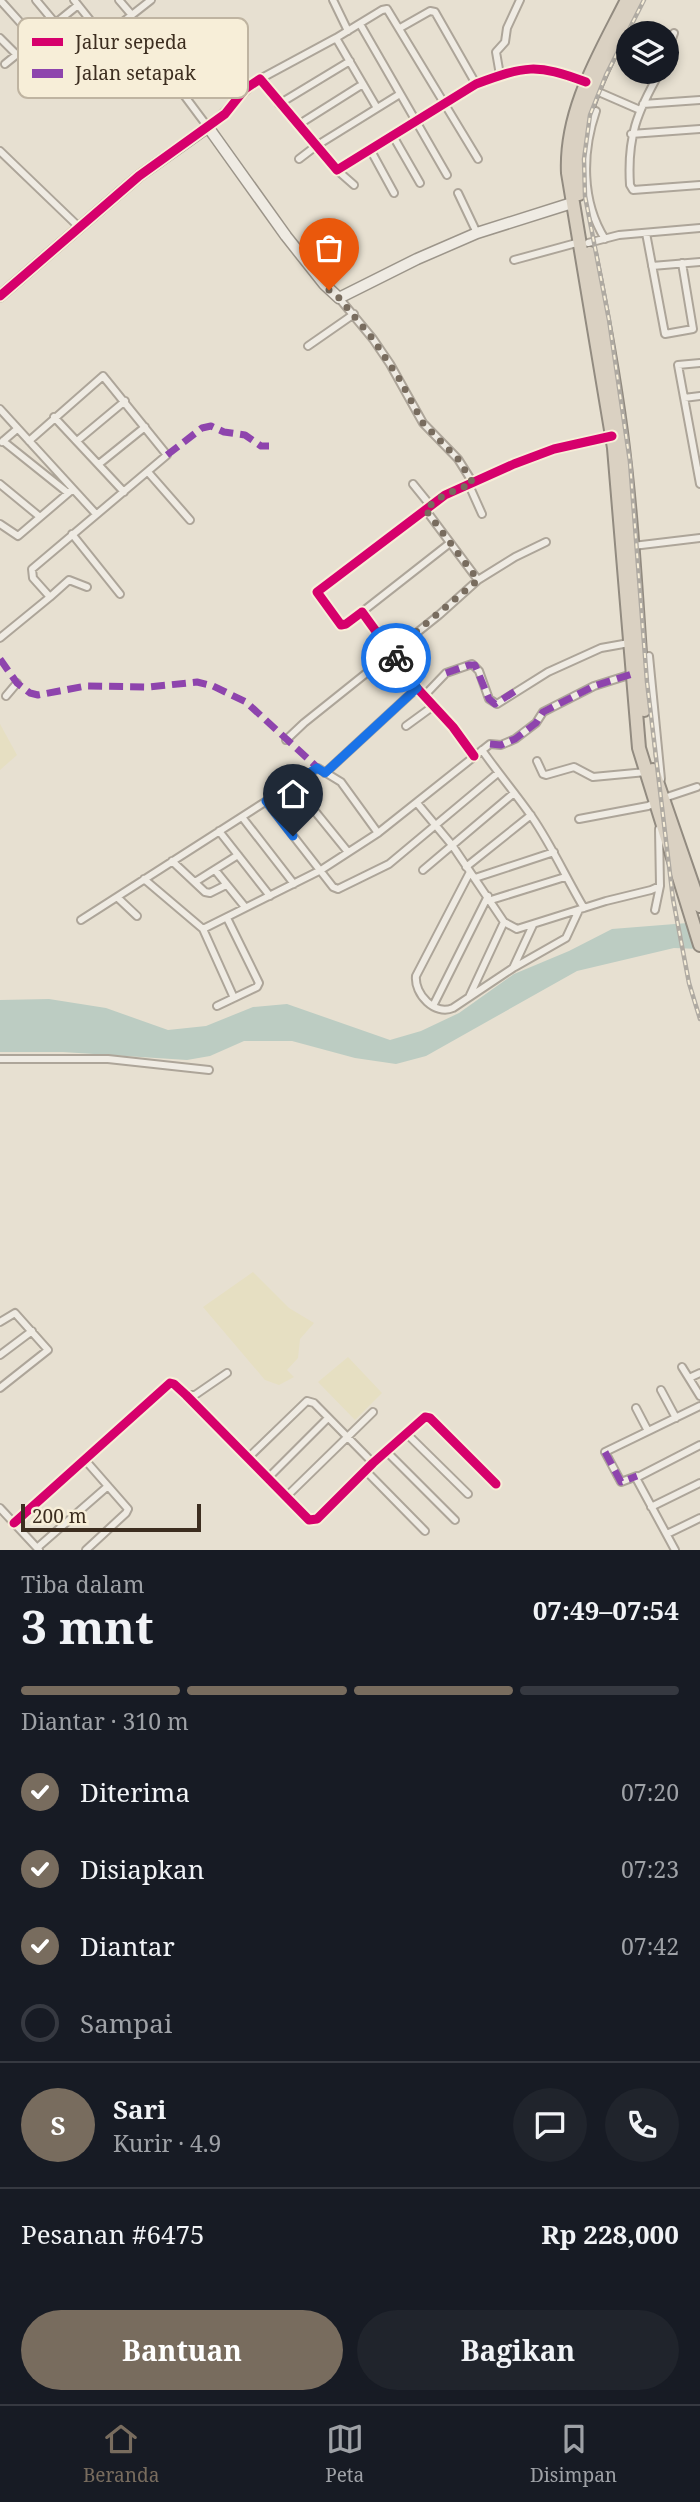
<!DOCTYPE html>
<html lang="id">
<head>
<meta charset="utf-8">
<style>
  body { margin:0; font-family:"Noto Serif",serif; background:#20242c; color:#f1f3f6; height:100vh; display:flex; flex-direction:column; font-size:26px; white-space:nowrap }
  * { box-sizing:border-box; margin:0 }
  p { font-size:23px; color:#9ea1a6 }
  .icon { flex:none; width:38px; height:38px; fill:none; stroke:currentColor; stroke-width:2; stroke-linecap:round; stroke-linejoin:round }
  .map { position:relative; height:1550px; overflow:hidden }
  .panel { display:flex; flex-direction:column; background:#171b24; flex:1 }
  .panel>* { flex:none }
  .controls { position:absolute; left:616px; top:21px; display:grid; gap:14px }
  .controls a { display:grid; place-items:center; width:63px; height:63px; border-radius:50%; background:#171b24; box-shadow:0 4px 10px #0003; font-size:35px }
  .scale { position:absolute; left:21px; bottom:18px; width:180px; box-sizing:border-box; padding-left:7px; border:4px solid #3d2e20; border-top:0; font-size:19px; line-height:24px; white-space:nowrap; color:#3d2e20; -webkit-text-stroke:5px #f7eed8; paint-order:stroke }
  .pin { position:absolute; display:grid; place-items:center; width:60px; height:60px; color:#fff; margin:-72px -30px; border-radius:50% 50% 50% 0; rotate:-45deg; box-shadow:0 0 7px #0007 }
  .pin .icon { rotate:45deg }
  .courier { position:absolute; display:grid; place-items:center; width:70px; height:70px; margin:-35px; border:5px solid #1a73e8; border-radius:50%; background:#fff; color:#222; box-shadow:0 2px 9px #0007 }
  .head em { font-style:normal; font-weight:700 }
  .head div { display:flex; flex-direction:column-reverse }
  .head { display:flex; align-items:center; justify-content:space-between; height:119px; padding:0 21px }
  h1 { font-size:46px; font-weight:700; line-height:52px }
  .bar { display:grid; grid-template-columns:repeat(4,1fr); gap:10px 7px; align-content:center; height:84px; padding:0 21px }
  .bar i { height:9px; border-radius:5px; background:#363941 }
  .bar .active { background:#786c5e }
  .bar p { grid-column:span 4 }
  .line { display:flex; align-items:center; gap:18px; padding:0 21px; border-top:2px solid #363941 }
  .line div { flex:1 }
  .round { display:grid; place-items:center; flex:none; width:74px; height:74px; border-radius:37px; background:#20242c }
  ol { padding:0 21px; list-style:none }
  li { display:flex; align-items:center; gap:21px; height:77px }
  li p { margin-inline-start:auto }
  li .icon { padding:7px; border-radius:50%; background:#786c5e; color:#fff; stroke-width:4 }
  li:last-child { color:#9ea1a6 }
  li i { width:38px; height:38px; border:4px solid #363941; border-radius:50% }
  .cta { display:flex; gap:14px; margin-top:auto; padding:14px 21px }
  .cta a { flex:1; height:80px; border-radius:42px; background:#786c5e; color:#fff; font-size:28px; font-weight:700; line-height:80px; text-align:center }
  .cta a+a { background:#20242c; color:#f1f3f6 }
  .tabs { display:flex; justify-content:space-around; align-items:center; height:98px; border-top:2px solid #363941; background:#171b24; font-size:19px; color:#9ea1a6 }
  .tabs a { display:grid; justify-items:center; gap:4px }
  .tabs .active { color:#786c5e }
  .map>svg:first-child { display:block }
  .farmland { fill:#e6dfc2 }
  .water { fill:#bcccc2 }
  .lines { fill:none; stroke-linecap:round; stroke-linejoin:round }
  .street-casing { stroke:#ada599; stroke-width:10 }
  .secondary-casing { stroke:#9c958a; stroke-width:13 }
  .highway-casing { stroke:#928b80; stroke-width:16 }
  .street { stroke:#efebe3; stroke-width:6 }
  .secondary { stroke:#efebe3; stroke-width:10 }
  .highway { stroke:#dad1c2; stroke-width:12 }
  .rail-casing { stroke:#afaaa2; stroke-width:4.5 }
  .rail { stroke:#f7eed8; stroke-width:2; stroke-dasharray:5; stroke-linecap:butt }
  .quiet { stroke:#8e44ad; stroke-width:7; stroke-dasharray:14 7; stroke-linecap:butt }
  .cycleway-casing { stroke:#f7eed8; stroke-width:13 }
  .cycleway { stroke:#d6006c; stroke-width:9 }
  .done { stroke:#786c5e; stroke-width:7; stroke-dasharray:0 12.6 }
  .route { stroke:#1a73e8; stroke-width:9 }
  .key { fill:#f7eed8; stroke:#bfb4a1; stroke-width:2 }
  .key-label { font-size:19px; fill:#3d2e20 }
</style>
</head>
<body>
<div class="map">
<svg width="700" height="1550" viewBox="0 0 700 1550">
  <rect width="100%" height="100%" fill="#e7e0d1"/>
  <path class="farmland" d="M0 724 17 755 0 770Z
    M253 1272 289 1308 314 1323 300 1339 298 1358 287 1370 294 1377 279 1385 265 1380 203 1307Z
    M348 1357 382 1393 355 1420 318 1382Z"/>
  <path class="water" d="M700 922V949L674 948 577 971 426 1056 396 1064 355 1058 292 1041H244L210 1056 187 1060 63 1052H0V1000L49 999 106 1008 168 1030 206 1026 253 1007 287 1004 390 1040 421 1031 459 1013 514 974 569 951 612 929Z"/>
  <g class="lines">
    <g class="street-casing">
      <path id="street" d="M0 0 36 40
        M36 0 56 24
        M74 0 98 30
        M119 0 131 14
        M333 0 348 31
        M360 24 447 175
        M400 28 430 11 435 12 476 84
        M114 29 151 0
        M0 38 16 54
        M336 38 377 108
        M667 53 674 33
        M5 64 78 5
        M660 72C637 112 627 137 630 185L633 190 700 185
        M500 75 496 52 505 42 507 28 520 0
        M260 79 336 38 382 10 387 9 478 159
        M31 84 98 30C106 28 112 27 120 30 149 42 188 102 208 127 227 112 240 93 260 79L337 170 476 84C525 66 536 63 586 82
        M594 90 640 110
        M279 104 350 61
        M643 104 700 100
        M596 111C582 152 581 201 605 239
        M298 125 363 84
        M631 134 700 129
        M393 136 420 183
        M370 149 394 193
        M0 151 79 227
        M299 159 316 146 400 94
        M337 170 354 185
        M458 193 477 233
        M646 233 665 334 693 329 682 263
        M588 243 619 235 700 228
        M514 260 580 242
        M652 266 700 262
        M339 298 373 339 390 364 423 423 458 459 473 483
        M308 346 354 314
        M700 363 678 365 700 484
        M684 398 700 396
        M0 409 96 514
        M54 417 124 492
        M3 441 68 493
        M77 441 125 401
        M2 442 17 429
        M99 464 145 427
        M148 472 190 520
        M0 484 40 517
        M413 484 430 505
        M469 485 482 514
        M425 509 478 580
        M0 524 18 536 73 489
        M72 534 120 594
        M633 546 700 538
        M50 597 69 580 87 587
        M362 612 450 543
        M0 638 50 597 33 578 32 569 167 455 103 376 29 441
        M649 656 661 779
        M6 696 17 683
        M424 696 446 673 472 664 479 671 489 699 497 704 548 672 601 648 629 643
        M406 726 432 707
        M286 740 304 723 439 615 478 580 515 557 546 542
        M482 750C498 773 516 794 532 817 552 846 566 878 584 908
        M474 756 453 727 417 688 362 612 346 624 341 625 317 592 445 495 514 464 554 449 612 436
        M537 761 543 774 546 775 574 767 593 777 646 772
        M325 773 417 688
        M292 783 348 852
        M266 801 333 887 338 889 389 864 498 773
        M417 803 452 845 504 922 517 929 606 901 651 890 660 886 659 829
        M242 817 294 884
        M579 819 648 806 664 798 697 787
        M219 831 270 896
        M172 861 205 892 210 893 226 885
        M466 867 531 815
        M215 870 245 907
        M423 870 514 793
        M470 872 416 976C414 994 435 1016 453 1008L513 968 533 925
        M475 878 554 852
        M144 879 203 929 321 870 378 833 490 744 501 745 515 739 536 723 543 712 594 686 632 674
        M195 882 238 855
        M117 897 137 916
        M491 900 565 877
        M655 910 660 886
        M81 920 318 768 341 782 378 833
        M203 929 234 998
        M515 967 566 938 579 910
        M470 995 504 922
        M217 1006 257 987 259 983 227 918
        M433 1006 488 896
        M0 1059H108L209 1070
        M0 1322 15 1313 48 1350 0 1388
        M0 1355 32 1331
        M682 1367 700 1396
        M689 1378 700 1373
        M661 1390 676 1418
        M186 1395H195L227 1373
        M636 1408 648 1431
        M406 1433 468 1494
        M386 1451 455 1520
        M248 1458 307 1401 314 1403 373 1463
        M366 1471 425 1531
        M637 1476 621 1482 605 1452 700 1406
        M268 1478 328 1418
        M286 1497 373 1412
        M651 1507 700 1483
        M0 1508 39 1550
        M14 1523 170 1383 174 1384 186 1395 309 1520 317 1519 373 1463 425 1417 430 1418 496 1484
        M667 1534 700 1518
        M37 1548 108 1486
        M86 1550 126 1513 128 1509 86 1461
        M675 1550 636 1478 700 1445"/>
    </g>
    <g class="secondary-casing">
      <path id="secondary" d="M0 296 139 176 208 127 286 236 324 284 339 298 417 259 477 233 572 203"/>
    </g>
    <g class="highway-casing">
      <path id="highway" d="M627 0C600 54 565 110 568 173L614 448 639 748 700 945
        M579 194C569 118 607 65 636 0
        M590 253C602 312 613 372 621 432 633 525 637 618 644 710
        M653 770 700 906"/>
    </g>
    <use href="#street" class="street"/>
    <use href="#secondary" class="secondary"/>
    <use href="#highway" class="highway"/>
    <g class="rail-casing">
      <path id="rail" d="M644 0 606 75 590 115 584 159 585 196 609 320 630 462 647 682 673 899 689 983 700 1019"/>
    </g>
    <use href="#rail" class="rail"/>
    <path class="quiet" d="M167 455 202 428 211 426 224 432 245 435 261 446H269
      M0 659 17 683 30 693 38 695 86 686 149 687 197 682 213 686 246 702 318 768
      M446 673 469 665H475L489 699 495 704 517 690
      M490 744 501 745 515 739 536 723 543 712 594 686 632 674
      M605 1452 621 1482 637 1476"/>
    <g class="cycleway-casing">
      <path id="cycleway" d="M0 296 139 176 225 114 245 89 260 79 337 170 476 84C525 66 536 63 586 82
        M474 756 453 727 417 688 362 612 346 624 341 625 317 592 445 495 514 464 554 449 612 436
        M14 1523 170 1383 174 1384 186 1395 309 1520 317 1519 373 1463 425 1417 430 1418 496 1484"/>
    </g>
    <use href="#cycleway" class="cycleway"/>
  </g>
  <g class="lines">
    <path class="done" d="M329 290 339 298 373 339 400 380 423 423 458 459 473 483 444 495 425 509 478 580 392 652 396 658"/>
    <path class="route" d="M293 836 266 801 317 768 325 773 417 688 396 658"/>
  </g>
  <rect x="18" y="18" width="230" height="80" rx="10" class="key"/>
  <rect x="32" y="38" width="31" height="8" fill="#d6006c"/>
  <rect x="32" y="69" width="31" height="9" fill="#8e44ad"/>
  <g class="key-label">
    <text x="75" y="49">Jalur sepeda</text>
    <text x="75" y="80">Jalan setapak</text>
  </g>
</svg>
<div class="controls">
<a><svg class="icon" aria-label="layers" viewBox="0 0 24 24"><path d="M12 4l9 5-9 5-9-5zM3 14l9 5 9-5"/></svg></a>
</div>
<div class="scale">200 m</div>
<div class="pin" style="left:329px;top:290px;background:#ea580c"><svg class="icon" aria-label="bag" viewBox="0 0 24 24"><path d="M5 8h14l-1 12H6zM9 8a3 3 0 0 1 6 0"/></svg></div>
<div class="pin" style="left:293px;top:836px;background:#1f2937"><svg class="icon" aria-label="home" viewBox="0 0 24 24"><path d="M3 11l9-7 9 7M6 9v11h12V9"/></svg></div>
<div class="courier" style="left:396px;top:658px"><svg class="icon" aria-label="bike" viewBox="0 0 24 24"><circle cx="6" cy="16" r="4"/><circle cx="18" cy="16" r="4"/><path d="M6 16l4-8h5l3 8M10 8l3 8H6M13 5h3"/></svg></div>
</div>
<section class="panel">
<div class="head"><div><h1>3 mnt</h1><p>Tiba dalam</p></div><em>07:49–07:54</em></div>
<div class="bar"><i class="active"></i><i class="active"></i><i class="active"></i><i></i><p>Diantar · 310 m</p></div>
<ol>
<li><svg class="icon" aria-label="check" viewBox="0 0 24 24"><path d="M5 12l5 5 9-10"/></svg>Diterima<p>07:20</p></li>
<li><svg class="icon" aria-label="check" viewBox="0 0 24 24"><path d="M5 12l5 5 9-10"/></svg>Disiapkan<p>07:23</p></li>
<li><svg class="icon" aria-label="check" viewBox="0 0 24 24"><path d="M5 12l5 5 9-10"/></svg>Diantar<p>07:42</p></li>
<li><i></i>Sampai</li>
</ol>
<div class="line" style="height:126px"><b class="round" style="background:#786c5e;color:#fff">S</b><div><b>Sari</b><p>Kurir · 4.9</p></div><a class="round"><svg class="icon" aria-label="chat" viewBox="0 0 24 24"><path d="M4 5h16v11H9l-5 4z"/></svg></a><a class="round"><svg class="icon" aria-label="phone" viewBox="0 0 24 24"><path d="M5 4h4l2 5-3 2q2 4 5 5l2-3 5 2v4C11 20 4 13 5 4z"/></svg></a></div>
<div class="line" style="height:91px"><div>Pesanan #6475</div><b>Rp 228,000</b></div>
<div class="cta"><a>Bantuan</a><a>Bagikan</a></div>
</section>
<nav class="tabs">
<a class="active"><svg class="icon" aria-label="home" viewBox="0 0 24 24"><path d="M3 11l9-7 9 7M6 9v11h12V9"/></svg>Beranda</a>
<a><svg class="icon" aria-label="map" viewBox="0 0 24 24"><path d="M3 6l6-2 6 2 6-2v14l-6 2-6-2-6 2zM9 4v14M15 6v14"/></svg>Peta</a>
<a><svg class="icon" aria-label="saved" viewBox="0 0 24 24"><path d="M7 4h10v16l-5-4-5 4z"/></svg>Disimpan</a>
</nav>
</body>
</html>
